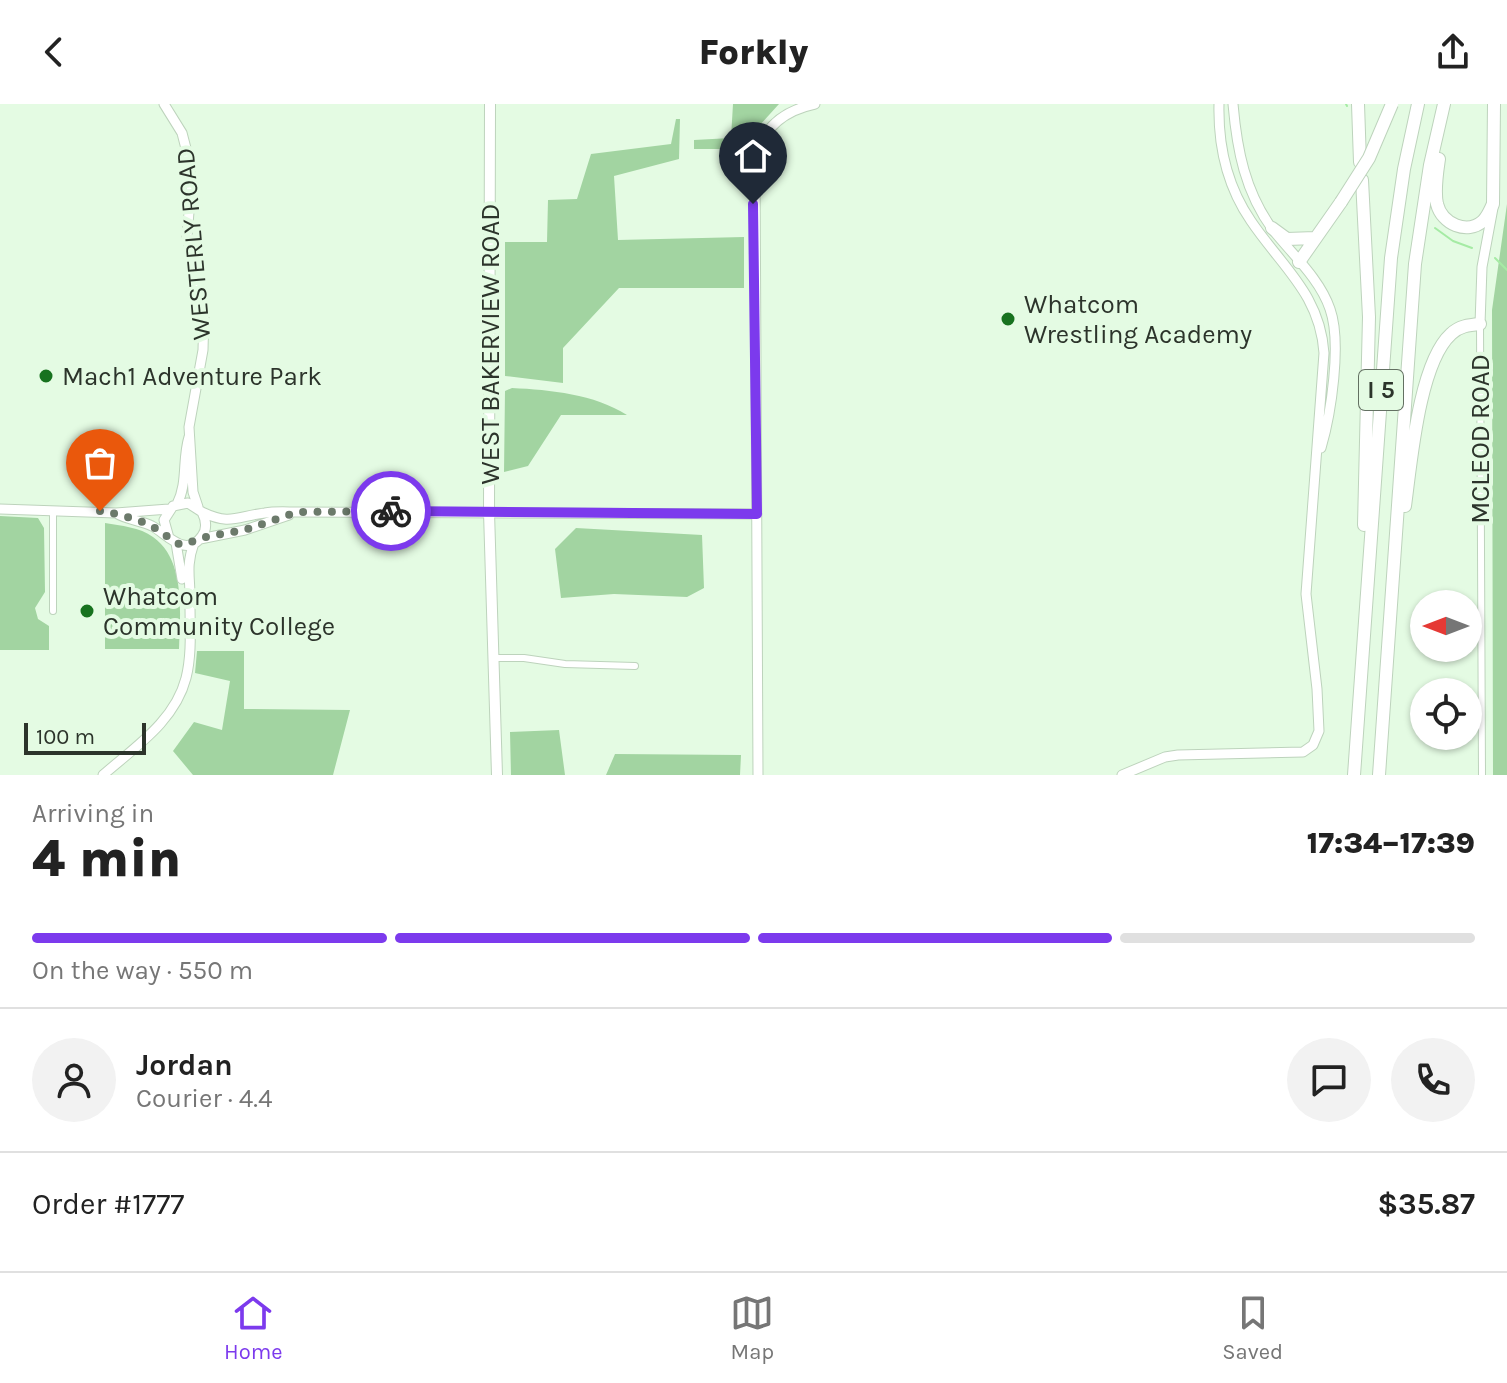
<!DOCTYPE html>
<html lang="en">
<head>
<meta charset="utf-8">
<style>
  body { margin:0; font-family:Karla,sans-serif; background:#f2f2f2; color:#222; height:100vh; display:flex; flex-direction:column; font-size:30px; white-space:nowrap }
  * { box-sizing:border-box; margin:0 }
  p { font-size:26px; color:#767676 }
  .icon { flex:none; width:44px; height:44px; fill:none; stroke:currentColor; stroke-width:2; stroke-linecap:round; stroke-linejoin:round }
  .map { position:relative; height:671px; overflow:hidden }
  .sheet { display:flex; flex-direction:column; background:#fff; flex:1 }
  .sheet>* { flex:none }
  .needle { width:52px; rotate:270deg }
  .fabs { position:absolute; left:1410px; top:486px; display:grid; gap:16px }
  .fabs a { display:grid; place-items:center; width:72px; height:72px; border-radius:50%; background:#fff; box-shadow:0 2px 6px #0004; font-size:40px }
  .scale { position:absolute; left:24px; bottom:20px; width:122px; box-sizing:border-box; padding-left:8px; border:4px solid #2c342b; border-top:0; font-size:22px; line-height:28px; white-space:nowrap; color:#2c342b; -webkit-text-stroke:6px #e4fbe3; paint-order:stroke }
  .pin { position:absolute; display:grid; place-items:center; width:68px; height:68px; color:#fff; margin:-82px -34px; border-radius:50% 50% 50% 0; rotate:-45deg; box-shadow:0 0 8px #0007 }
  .pin .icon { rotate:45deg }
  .courier { position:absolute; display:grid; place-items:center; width:80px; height:80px; margin:-40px; border:6px solid #7c3aed; border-radius:50%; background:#fff; color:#222; box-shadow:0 2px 10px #0007 }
  .overview em { font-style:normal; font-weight:800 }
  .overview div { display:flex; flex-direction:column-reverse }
  .overview { display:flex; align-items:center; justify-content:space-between; height:136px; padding:0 32px }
  h1 { font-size:52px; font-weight:800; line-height:60px }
  .bar { display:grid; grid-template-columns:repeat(4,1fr); gap:12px 8px; align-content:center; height:96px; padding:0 32px }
  .bar i { height:10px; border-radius:6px; background:#e0e0e0 }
  .bar .current { background:#7c3aed }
  .bar p { grid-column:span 4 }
  .line { display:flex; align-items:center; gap:20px; padding:0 32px; border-top:2px solid #e0e0e0 }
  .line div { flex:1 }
  .round { display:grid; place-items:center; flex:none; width:84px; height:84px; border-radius:42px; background:#f2f2f2 }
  header { display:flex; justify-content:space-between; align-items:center; height:104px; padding:0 32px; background:#fff; font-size:36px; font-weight:800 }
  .tabs { display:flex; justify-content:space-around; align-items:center; height:112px; border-top:2px solid #e0e0e0; background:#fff; font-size:22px; color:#767676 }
  .tabs a { display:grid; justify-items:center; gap:4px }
  .tabs .current { color:#7c3aed }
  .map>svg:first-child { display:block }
  .green { fill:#a2d4a1 }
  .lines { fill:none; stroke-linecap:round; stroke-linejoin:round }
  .stream { stroke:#a5eba4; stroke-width:2 }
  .street-casing { stroke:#bdd3bc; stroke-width:8 }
  .secondary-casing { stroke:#bdd3bc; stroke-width:11 }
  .primary-casing { stroke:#bdd3bc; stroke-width:12 }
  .highway-casing { stroke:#bdd3bc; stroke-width:14 }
  .street { stroke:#fff; stroke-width:6 }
  .secondary { stroke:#fff; stroke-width:9 }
  .primary { stroke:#fff; stroke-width:10 }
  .highway { stroke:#fff; stroke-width:12 }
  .highway-bridge-casing { stroke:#bdd3bc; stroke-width:14; stroke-linecap:butt }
  .highway-bridge { stroke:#fff; stroke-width:12 }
  .done { stroke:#6c7a6b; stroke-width:8; stroke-dasharray:0 14.4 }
  .route { stroke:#7c3aed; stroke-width:10 }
  .poi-dot { fill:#17721f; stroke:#e4fbe3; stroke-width:3 }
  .labels { text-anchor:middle; stroke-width:8; stroke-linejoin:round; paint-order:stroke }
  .shield { fill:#e4fbe3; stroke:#637062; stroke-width:2 }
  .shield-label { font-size:24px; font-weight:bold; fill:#2c342b }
  .street-label { font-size:26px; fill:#2c342b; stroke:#e4fbe3 }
  .poi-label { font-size:26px; fill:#2c342b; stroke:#e4fbe3; text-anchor:start }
</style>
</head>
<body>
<header><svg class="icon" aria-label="back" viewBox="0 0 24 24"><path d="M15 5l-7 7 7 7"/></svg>Forkly<svg class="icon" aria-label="share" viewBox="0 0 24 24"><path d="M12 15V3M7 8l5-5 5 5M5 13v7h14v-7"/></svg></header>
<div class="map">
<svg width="1507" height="671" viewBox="0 0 1507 671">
  <rect width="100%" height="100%" fill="#e4fbe3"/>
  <path class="green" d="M733 0H779L738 45H694V36L731 34Z
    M676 15H680L679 55 614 72 618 136 744 133V184H619L563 244V279L505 272V138H547L548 96 577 95 591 50 671 40Z
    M1507 100V671H1493L1492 206Z
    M512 284C551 286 594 290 627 311H561L528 362 504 368 505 287Z
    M0 412 38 414 44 424 45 488 35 504 38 515 49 522V546H0Z
    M105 419C121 422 140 423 153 433 186 456 180 510 179 545H105Z
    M576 424 702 431 704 484 687 493 614 490 561 494 555 445Z
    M197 547H244V605L350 606 333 671H193L173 647 194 618 222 626 230 577 195 569Z
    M559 626 565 671H511L510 628Z
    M615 650 741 651 740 671H606Z"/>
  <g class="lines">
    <path class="stream" d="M1346 0 1347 2
      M1435 124 1453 137 1472 144
      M1495 154 1507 166"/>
    <g class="street-casing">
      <path id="street" d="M1480 220 1482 671
        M53 406V507
        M495 554H524L565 560 635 562"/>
    </g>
    <g class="secondary-casing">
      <path id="secondary" d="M164 0 182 29 189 56 191 84 187 132 204 208 203 246 189 323 193 388 198 403
        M1233 0C1237 46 1245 88 1273 126 1292 150 1320 175 1330 205 1342 239 1331 310 1321 344
        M1480 220 1482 163 1493 104
        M177 400C188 379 182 355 189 333
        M0 405 116 409 169 405
        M202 408C231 422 237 412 265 409 275 407 287 408 297 408L757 410
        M116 409C127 416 140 416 152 422 167 430 186 455 202 432 208 424 206 416 202 408L188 399 173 402 164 416 169 434
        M200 435 245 426 289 411
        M176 439 182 475
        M103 671C135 643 175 617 186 574 192 550 190 524 190 500 191 475 185 464 194 439
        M758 671 755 60C760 26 782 7 815 0
        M1122 671 1165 653 1178 651 1303 648 1313 641 1319 627 1317 585 1306 490 1324 249C1320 190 1282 163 1251 117 1227 82 1218 42 1219 0"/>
    </g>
    <g class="primary-casing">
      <path id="primary" d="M490 0 489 408 497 671"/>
    </g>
    <g class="highway-casing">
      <path id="highway" d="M1358 0 1360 58
        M1439 55C1437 69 1434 86 1437 100 1442 120 1467 131 1483 117 1488 112 1490 106 1493 100L1494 0
        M1362 76 1369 213 1364 421
        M1272 124 1287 135 1315 134
        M1299 158 1341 98
        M1405 402C1411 358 1419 259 1451 230 1459 222 1469 221 1480 220
        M1354 671 1391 154 1404 65 1418 0
        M1379 671 1415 160 1430 61 1444 0"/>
    </g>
    <use href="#street" class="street"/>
    <use href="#secondary" class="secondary"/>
    <use href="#primary" class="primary"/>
    <use href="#highway" class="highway"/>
    <g class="highway-bridge-casing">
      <path id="highway-bridge" d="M1341 98 1369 54 1392 0"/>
    </g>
    <use href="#highway-bridge" class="highway-bridge"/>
  </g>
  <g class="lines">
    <path class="done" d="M100 407C113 408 144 417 155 424 165 429 171 438 182 441L209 432 245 426 297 408 391 407"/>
    <path class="route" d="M391 407 757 410 753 100"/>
  </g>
  <g class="poi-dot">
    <circle cx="1008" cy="215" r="8"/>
    <circle cx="46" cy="272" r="8"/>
    <circle cx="87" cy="507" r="8"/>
  </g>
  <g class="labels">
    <rect class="shield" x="1359" y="266" width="44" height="40" rx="6"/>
    <g class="shield-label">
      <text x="1381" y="294">I 5</text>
    </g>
    <g class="street-label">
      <text transform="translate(193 140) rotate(-95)" y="9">WESTERLY ROAD</text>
      <text transform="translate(490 240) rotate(-90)" y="9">WEST BAKERVIEW ROAD</text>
      <text transform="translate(1480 335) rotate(-90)" y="9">MCLEOD ROAD</text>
    </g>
    <g class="poi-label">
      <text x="1024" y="209">Whatcom<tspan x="1024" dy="30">Wrestling Academy</tspan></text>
      <text x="62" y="281">Mach1 Adventure Park</text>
      <text x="103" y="501">Whatcom<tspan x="103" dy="30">Community College</tspan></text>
    </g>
  </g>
</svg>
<div class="fabs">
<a><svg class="needle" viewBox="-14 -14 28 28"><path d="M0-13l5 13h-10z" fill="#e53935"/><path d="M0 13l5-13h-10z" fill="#767676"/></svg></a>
<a><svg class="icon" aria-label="locate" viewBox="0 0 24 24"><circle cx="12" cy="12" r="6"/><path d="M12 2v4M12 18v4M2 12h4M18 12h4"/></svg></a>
</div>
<div class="scale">100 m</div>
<div class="pin" style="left:100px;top:407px;background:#ea580c"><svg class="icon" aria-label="bag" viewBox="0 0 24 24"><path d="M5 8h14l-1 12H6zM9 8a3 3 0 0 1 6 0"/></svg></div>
<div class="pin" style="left:753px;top:100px;background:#1f2937"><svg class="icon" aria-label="home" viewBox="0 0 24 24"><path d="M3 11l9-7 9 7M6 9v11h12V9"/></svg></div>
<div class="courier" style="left:391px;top:407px"><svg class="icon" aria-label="bike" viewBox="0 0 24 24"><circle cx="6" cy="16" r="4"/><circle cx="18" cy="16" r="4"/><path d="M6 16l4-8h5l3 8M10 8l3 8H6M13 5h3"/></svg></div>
</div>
<section class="sheet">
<div class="overview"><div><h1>4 min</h1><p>Arriving in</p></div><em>17:34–17:39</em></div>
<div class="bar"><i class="current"></i><i class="current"></i><i class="current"></i><i></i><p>On the way · 550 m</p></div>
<div class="line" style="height:144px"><a class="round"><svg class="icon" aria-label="person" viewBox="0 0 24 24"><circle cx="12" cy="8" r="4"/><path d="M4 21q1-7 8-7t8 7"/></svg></a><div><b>Jordan</b><p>Courier · 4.4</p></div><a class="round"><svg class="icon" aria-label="chat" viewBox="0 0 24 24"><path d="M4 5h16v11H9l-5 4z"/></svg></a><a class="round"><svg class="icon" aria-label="phone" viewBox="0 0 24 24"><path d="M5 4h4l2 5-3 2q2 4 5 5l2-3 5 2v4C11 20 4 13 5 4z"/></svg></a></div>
<div class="line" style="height:104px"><div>Order #1777</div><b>$35.87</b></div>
</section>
<nav class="tabs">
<a class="current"><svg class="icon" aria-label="home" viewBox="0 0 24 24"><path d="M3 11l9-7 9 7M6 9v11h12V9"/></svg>Home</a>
<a><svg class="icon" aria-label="map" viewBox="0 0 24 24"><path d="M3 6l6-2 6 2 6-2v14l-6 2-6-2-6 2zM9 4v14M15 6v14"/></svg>Map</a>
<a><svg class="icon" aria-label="saved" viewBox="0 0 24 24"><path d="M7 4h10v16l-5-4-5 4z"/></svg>Saved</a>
</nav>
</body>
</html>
